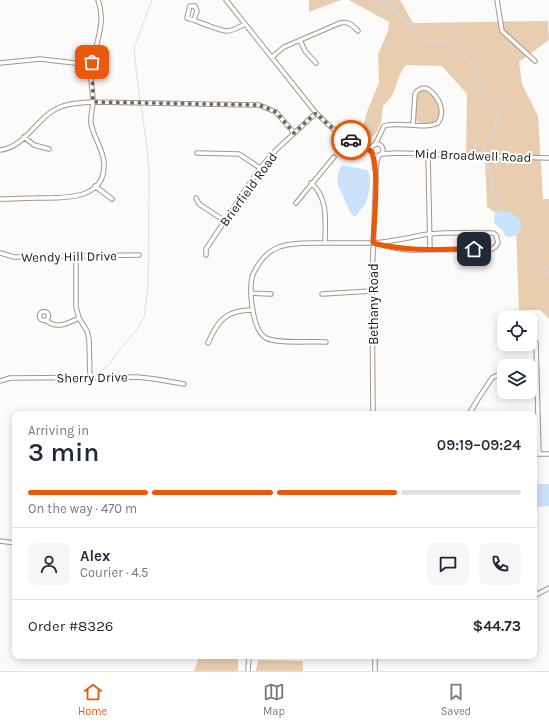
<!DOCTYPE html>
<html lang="en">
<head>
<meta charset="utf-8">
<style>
  body { margin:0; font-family:Karla,sans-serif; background:#f6f6f7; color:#1f2937; height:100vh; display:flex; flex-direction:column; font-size:15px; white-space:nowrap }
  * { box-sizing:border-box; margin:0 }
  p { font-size:13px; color:#747a83 }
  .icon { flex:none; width:22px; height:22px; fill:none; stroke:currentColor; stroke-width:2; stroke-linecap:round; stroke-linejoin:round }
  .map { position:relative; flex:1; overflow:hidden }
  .details { position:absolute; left:12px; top:411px; width:525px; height:248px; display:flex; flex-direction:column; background:#fff; border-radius:8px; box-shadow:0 2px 10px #0003 }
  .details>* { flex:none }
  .tools { position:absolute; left:497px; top:311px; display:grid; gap:8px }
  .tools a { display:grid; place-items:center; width:40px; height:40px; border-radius:8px; background:#fff; box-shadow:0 2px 10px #0003; font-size:20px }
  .pin { position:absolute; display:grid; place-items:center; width:34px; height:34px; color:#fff; margin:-17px; border-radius:8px; box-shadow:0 2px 6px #0006 }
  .courier { position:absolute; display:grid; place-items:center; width:40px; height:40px; margin:-20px; border:3px solid #ea580c; border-radius:50%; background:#fff; color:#222; box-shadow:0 1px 5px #0007 }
  .headline em { font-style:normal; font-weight:600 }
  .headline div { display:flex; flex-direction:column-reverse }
  .headline { display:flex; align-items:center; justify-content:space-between; height:68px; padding:0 16px }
  h1 { font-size:26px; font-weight:600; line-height:30px }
  .bar { display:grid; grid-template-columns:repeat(4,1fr); gap:6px 4px; align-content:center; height:48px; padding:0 16px }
  .bar i { height:5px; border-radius:3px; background:#e0e1e3 }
  .bar .current { background:#ea580c }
  .bar p { grid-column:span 4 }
  .line { display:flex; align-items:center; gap:10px; padding:0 16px; border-top:1px solid #e0e1e3 }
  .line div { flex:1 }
  .round { display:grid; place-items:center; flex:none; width:42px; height:42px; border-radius:8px; background:#f6f6f7 }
  .tabs { display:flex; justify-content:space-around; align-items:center; height:56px; border-top:1px solid #e0e1e3; background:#fff; font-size:11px; color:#747a83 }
  .tabs a { display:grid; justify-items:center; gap:2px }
  .tabs .current { color:#ea580c }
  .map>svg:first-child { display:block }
  .green { fill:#e8cdb1 }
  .water { fill:#c9e1f9 }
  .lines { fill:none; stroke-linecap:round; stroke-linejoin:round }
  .stream { stroke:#c9e1f9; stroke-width:1 }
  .minor-casing { stroke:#a1978c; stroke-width:5.5 }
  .minor { stroke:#fff; stroke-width:3.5 }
  .done { stroke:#6b6965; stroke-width:4; stroke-dasharray:0 7.2 }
  .route { stroke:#ea580c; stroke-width:5 }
  .labels { text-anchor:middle; stroke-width:4; stroke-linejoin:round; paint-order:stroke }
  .street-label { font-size:13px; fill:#1d1a15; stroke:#fff }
</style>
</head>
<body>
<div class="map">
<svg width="549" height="671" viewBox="0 0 549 671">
  <rect width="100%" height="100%" fill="#fdfbf9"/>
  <path class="green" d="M309 0H341L309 12Z
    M349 0H400L413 23 548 21 549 40 519 62 522 84 538 116 543 199H549V319L540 310H519L516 227 487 207 485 160H466L467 94 442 66 406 65C397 75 397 88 390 99 388 101 385 104 383 106 382 119 380 139 363 140L360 136 368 109 379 83 378 54 388 31 389 22Z
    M426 90C436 96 444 110 437 121 430 124 421 125 415 120 416 110 412 91 426 90Z
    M199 658 238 659V671H194Z
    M258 660 303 661V671H256Z"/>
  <path class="water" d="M342 165 367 170C373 178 369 193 366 202 364 207 359 211 356 216H354L351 214 338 185C337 179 338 170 342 165Z
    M500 211 510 212 520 219 522 229 517 235 510 237 505 236 503 231 495 224 494 218 496 212Z
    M538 484H549V506L536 507 535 506 536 487Z"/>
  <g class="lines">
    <path class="stream" d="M376 0 394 10 404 20 415 28 427 42H448L470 61 488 98 499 108 493 136 485 145V154
      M140 101 137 78 134 48 152 0
      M486 158 495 196 503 212
      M519 232 533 248 549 275
      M94 376 110 364 119 350 137 330 144 317 148 288 149 175 147 148 141 104
      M0 378 7 377
      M44 379H83"/>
    <g class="minor-casing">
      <path id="minor" d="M226 0 316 113 332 128 371 151
        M497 0 502 31 535 61
        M194 20 197 11 195 6H190L187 18C195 20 220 31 227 31 233 31 239 27 245 24
        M300 40 305 51 316 63
        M272 57 284 47 340 23C349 21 352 25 358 31
        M0 63 40 59 92 65
        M24 137 34 145 49 149
        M371 150a6 6 0 1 1 12 0a6 6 0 1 1-12 0Z
        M375 145 384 126C400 121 423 130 438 123 446 111 439 97 428 89 423 87 418 89 415 94L413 125
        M0 150C22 148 35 123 51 112 64 103 78 103 93 102L259 105 276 112 294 133
        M197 153 239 154 260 168
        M373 154 375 169
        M381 154 397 153 549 158
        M428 154 430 249
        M311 183C329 198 325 222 325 243
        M95 186 112 199
        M196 198 199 204 225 221
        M0 199C13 199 26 198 39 198 65 198 106 200 104 163 103 148 93 137 91 123 90 116 93 108 93 101 93 93 91 85 91 77 91 51 108 26 98 0
        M296 203 334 157
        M0 253 14 257 139 255
        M206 255V249L260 168 276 150 316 113
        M76 256V307L79 318 87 331 89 339 90 378
        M251 293 271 294
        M322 294 372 291
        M39.5 316a4.5 4.5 0 1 1 9 0a4.5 4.5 0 1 1-9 0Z
        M46 320C56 330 69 323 79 318
        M532 336 536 343 539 454
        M326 342C311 341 277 344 266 338 252 330 247 285 254 272 259 262 268 251 279 247 290 243 303 243 315 243 334 243 353 243 372 243 392 242 410 237 429 234 450 232 472 233 493 233L496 235 498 243 495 247 492 249 412 250 400 249 373 243
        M208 343C218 320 226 310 253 310
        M0 381 10 378 137 377 155 379 184 384
        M373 414 372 280 376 170 377 160 379 155
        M469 414 478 399 492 378 504 372
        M534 454H549
        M0 541 15 543
        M534 596 549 588
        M375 656V671
        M248 671 249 656"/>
    </g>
    <use href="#minor" class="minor"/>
  </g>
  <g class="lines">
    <path class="done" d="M92 62 93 102 259 105 276 112 294 133 316 113 332 128 351 140"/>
    <path class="route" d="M351 140 371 151C380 168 374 221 373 243 408 252 438 249 474 249"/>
  </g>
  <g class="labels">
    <g class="street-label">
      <text transform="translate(473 155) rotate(2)" y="5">Mid Broadwell Road</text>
      <text transform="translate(248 189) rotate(-54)" y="5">Brierfield Road</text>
      <text transform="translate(69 256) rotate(-1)" y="5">Wendy Hill Drive</text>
      <text transform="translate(373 304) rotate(-90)" y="5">Bethany Road</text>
      <text transform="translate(92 377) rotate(-1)" y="5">Sherry Drive</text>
    </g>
  </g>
</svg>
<div class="tools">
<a><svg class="icon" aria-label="locate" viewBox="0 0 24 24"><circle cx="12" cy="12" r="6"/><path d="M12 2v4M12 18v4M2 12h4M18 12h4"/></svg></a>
<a><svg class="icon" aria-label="layers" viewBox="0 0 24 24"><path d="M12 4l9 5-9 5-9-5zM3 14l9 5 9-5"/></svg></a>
</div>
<div class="pin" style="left:92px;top:62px;background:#ea580c"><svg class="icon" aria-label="bag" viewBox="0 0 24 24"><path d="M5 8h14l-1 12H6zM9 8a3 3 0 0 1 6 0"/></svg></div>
<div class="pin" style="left:474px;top:249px;background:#1f2937"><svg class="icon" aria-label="home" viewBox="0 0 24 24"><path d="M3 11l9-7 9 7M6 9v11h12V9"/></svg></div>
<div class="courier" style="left:351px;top:140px"><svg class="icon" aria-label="car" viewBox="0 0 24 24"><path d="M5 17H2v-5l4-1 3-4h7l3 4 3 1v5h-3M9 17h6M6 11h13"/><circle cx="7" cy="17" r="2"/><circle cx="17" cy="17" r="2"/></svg></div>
<section class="details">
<div class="headline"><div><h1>3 min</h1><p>Arriving in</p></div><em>09:19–09:24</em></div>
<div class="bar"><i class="current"></i><i class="current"></i><i class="current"></i><i></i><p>On the way · 470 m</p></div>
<div class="line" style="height:72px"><a class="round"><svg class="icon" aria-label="person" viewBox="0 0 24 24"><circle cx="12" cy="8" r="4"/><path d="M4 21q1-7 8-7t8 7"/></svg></a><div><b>Alex</b><p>Courier · 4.5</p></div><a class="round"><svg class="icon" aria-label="chat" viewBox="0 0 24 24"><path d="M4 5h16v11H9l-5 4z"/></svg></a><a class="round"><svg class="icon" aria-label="phone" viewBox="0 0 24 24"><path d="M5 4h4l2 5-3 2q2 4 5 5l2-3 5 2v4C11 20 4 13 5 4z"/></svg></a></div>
<div class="line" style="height:52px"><div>Order #8326</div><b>$44.73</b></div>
</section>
</div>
<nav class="tabs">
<a class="current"><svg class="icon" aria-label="home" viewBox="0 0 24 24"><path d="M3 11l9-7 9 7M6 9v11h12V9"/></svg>Home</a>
<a><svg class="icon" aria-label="map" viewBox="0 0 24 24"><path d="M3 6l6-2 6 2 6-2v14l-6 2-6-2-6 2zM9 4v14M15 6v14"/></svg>Map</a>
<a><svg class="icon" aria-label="saved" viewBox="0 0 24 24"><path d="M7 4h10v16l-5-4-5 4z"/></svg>Saved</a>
</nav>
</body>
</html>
